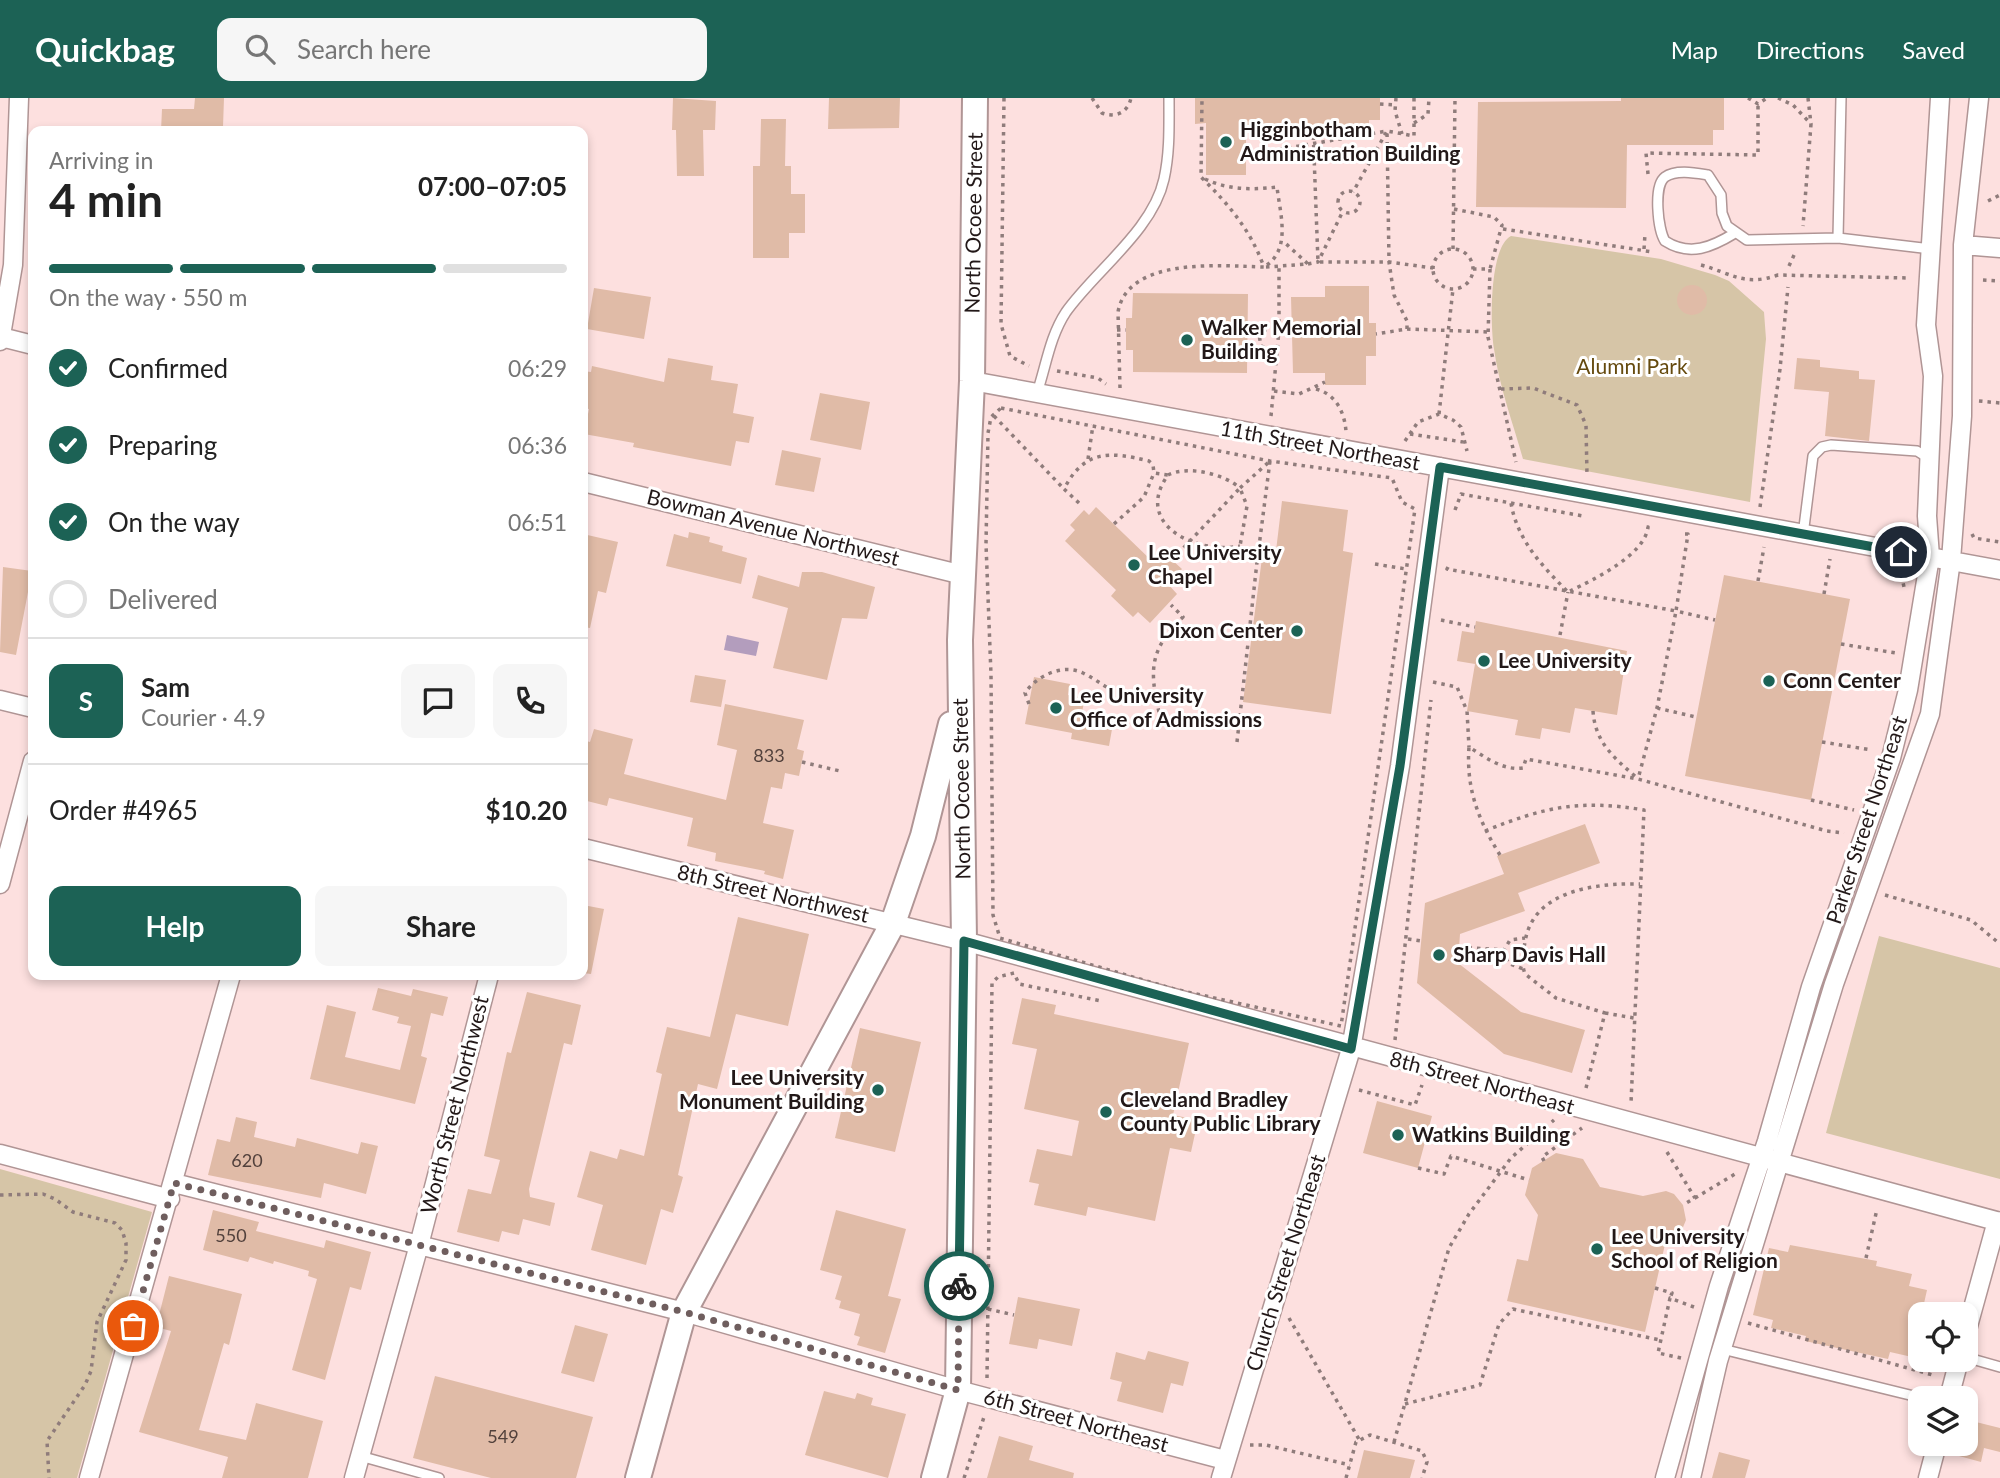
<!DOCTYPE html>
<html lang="en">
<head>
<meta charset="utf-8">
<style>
  body { margin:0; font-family:Lato,sans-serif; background:#f6f6f6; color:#222; height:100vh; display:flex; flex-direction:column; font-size:26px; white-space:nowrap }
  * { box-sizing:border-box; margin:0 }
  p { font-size:23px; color:#767676 }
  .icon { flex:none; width:38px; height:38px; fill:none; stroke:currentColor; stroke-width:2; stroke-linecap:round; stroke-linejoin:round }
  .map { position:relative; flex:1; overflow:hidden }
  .panel { position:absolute; left:28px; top:28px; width:560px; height:854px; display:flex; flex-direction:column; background:#fff; border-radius:14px; box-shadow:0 4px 10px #0003 }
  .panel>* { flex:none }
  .controls { position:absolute; left:1908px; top:1204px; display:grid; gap:14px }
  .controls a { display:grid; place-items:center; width:70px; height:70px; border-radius:14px; background:#fff; box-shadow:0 4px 10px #0003; font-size:35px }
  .pin { position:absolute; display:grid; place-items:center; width:60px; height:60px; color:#fff; margin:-30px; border:4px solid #fff; border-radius:50%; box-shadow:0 2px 7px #0007 }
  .courier { position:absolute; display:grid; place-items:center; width:70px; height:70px; margin:-35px; border:5px solid #1c6255; border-radius:50%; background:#fff; color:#222; box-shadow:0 2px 9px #0007 }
  .headline em { font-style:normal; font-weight:700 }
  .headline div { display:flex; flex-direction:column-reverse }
  .headline { display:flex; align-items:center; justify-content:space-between; height:119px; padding:0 21px }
  h1 { font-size:46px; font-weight:700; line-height:52px }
  .bar { display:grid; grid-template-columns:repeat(4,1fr); gap:10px 7px; align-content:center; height:84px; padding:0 21px }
  .bar i { height:9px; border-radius:5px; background:#e0e0e0 }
  .bar .current { background:#1c6255 }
  .bar p { grid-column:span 4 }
  .line { display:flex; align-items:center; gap:18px; padding:0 21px; border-top:2px solid #e0e0e0 }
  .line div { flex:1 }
  .round { display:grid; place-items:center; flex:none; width:74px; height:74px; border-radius:14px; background:#f6f6f6 }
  ol { padding:0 21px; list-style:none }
  li { display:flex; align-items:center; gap:21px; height:77px }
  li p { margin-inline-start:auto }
  li .icon { padding:7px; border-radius:50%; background:#1c6255; color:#fff; stroke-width:4 }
  li:last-child { color:#767676 }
  li i { width:38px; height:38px; border:4px solid #e0e0e0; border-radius:50% }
  .action { display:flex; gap:14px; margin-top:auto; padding:14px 21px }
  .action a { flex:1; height:80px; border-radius:14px; background:#1c6255; color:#fff; font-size:28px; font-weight:700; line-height:80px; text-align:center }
  .action a+a { background:#f6f6f6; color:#222 }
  header { display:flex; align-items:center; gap:42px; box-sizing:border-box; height:98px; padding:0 35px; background:#1c6255; color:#fff }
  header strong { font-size:33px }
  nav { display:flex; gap:38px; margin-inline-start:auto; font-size:24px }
  .search { width:490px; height:63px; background:#f6f6f6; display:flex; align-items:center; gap:18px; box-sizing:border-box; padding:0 24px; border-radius:14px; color:#767676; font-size:26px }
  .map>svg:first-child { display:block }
  .green { fill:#d6c5a7 }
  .water { fill:#b39dbd }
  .building { fill:#e0bba7 }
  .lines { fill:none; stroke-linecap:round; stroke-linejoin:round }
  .lane-casing { stroke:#b09595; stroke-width:12 }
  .street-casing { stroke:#b09595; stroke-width:21 }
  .secondary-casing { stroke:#b09595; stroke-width:28 }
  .path { stroke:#8f7c7b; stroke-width:3.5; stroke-dasharray:3.5 5; stroke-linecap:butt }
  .lane { stroke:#fff; stroke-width:9 }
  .street { stroke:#fff; stroke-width:18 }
  .secondary { stroke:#fff; stroke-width:24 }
  .done { stroke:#6f5e5e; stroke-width:7; stroke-dasharray:0 12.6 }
  .route { stroke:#1c6255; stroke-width:9 }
  .poi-dot { fill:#1c6255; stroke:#fff; stroke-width:2.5 }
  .labels { text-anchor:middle; stroke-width:6; stroke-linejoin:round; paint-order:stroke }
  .number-label { font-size:18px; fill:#52413c }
  .poi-label { font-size:21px; font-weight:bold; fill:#221818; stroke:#fff; text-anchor:start }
  .street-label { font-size:21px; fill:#221818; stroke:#fff }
  .park-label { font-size:21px; fill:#654a0e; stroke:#fff }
</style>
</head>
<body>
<header>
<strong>Quickbag</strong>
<div class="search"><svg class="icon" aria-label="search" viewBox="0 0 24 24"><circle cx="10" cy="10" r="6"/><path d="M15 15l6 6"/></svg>Search here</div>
<nav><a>Map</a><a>Directions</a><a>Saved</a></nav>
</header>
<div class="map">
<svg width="2000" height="1380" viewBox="0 0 2000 1380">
  <rect width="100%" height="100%" fill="#fde0df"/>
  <path class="green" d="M1511 138 1661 161 1715 177 1729 183 1764 214 1766 241 1750 404 1523 361C1513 325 1499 288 1494 251 1490 228 1489 149 1511 138Z
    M1879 838 2000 870V1081L1826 1035Z
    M0 1071 152 1114 77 1380H0Z"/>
  <path class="water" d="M727 537 759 544 756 558 724 552Z"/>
  <path class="building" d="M195 0H224L223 29 161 33 162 11H194Z
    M673 0 716 3 715 32H703L704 78H677L676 32H672Z
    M829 0H900L899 30 828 31Z
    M1195 0H1380V22H1369V30H1246V77H1206V25L1195 26Z
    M1621 0H1724V32H1713V47H1627L1626 110 1476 109 1478 4 1621 3Z
    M761 21H786L785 68H791V96H805V135H789V160H753V68H760Z
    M1677 202a15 15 0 1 1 30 0a15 15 0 1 1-30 0Z
    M1325 188H1369V225H1376V258H1366V287H1325V275H1293L1291 199H1325Z
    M594 190 651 199 644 241 587 231Z
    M1133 195 1248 196 1247 275 1133 274V252H1126V220H1132Z
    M668 260 713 268 711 282 738 286 733 315 754 319 749 345 736 343 731 368 633 349 634 345 584 336 589 311 583 310V273L591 274 592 268 664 284Z
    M1797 260 1820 262V269L1859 273V281L1875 282 1869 343 1825 338 1829 294 1794 291Z
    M820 295 870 304 861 352 810 342Z
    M782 352 821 360 814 394 775 387Z
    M1282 403 1348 412 1343 453 1353 455 1331 616 1243 604 1262 460 1275 461Z
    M1096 409 1152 463 1162 453 1182 471 1168 486 1177 496 1150 525 1138 514 1133 519 1111 498 1116 492 1065 443 1075 432 1070 427 1084 412 1089 417Z
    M689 434 710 439 709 444 723 448 722 453 747 460 741 486 666 468 674 436 688 440Z
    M583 436 618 444 606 495 598 493 590 530 583 529Z
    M3 469 32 473 16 557 0 554Z
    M802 474H822L875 489 867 521 842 520 827 582 773 570 788 510 752 500 758 477 799 489Z
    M1724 477 1850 501 1811 702 1685 678Z
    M1476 523 1627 553 1617 617 1575 610 1570 635 1542 630 1540 641 1515 637 1518 622 1467 613 1475 566 1457 563 1462 533 1474 535Z
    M695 577 726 582 721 609 690 604Z
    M1034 579 1070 586 1068 597 1085 600 1082 614 1114 620 1109 648 1071 641 1072 635 1025 626Z
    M725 606 804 622 797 651 804 653 799 678 785 675 782 691 771 689 763 725 794 732 783 781 764 776 765 773 715 763 716 755 687 748 693 720 609 700 607 708 583 702V642L590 644 594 631 633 641 624 676 726 702 737 652 717 647Z
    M1585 726 1600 765 1518 795 1525 813 1460 836 1458 865 1521 914 1585 932 1572 975 1504 956 1417 885 1425 805 1504 776 1497 758Z
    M583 807 604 811 591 876 583 875Z
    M738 819 809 836 788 928 736 916 717 991 698 986 678 1077 683 1079 673 1115 661 1111 646 1167 591 1152 603 1107 577 1099 590 1053 617 1061 620 1051 644 1058 662 976 656 974 667 929 710 939Z
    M378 890 411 898 413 891 448 899 443 918 431 915 421 958 427 960 415 1006 310 981 327 907 356 914 345 959 400 972 411 928 397 925 399 919 372 912Z
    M527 894 581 907 572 947 564 945 529 1091 530 1099 555 1105 550 1128 523 1121 519 1137 502 1133 499 1144 457 1134 468 1091 491 1096 500 1062 484 1058 507 954 511 955Z
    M1022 900 1056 907 1054 916 1189 945 1173 1017 1198 1022 1191 1054 1170 1050 1155 1123 1088 1109 1086 1118 1034 1107 1039 1086 1029 1084 1037 1051 1072 1058 1079 1023 1024 1011 1037 951 1012 946Z
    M860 930 921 944 895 1054 835 1040Z
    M1377 1003 1432 1018 1418 1070 1363 1055Z
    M236 1019 257 1024 254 1039 295 1049 297 1040 358 1056 361 1044 378 1048 366 1096 324 1085 321 1100 208 1077 217 1041 230 1044Z
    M1556 1055 1583 1061 1600 1089 1643 1098 1666 1093 1674 1096 1683 1107 1686 1122 1681 1134 1666 1142 1645 1234 1507 1203 1517 1161 1528 1163 1538 1117 1525 1097 1532 1070Z
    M213 1112 259 1124 256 1133 324 1150 326 1142 371 1154 361 1192 350 1189 325 1282 292 1272 317 1181 308 1178 309 1173 274 1163 273 1166 250 1159 248 1164 203 1152Z
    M836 1112 906 1131 888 1198 901 1201 885 1255 857 1247 860 1239 854 1237 860 1216 839 1210 841 1203 835 1201 842 1178 820 1172Z
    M1790 1147 1877 1163 1876 1168 1912 1176 1909 1188 1927 1192 1912 1259 1890 1254 1888 1261 1805 1243 1806 1238 1771 1230 1773 1222 1753 1217 1769 1150 1788 1154Z
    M169 1178 242 1196 229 1247 224 1245 199 1332 246 1342 256 1305 323 1323 308 1380H222L228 1359 139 1334 171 1233 156 1229Z
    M1018 1199 1080 1211 1072 1248 1039 1241 1037 1251 1009 1246Z
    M575 1227 608 1236 594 1284 561 1275Z
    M1148 1253 1189 1264 1183 1288 1171 1285 1163 1315 1117 1303 1122 1284 1110 1281 1116 1254 1145 1262Z
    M435 1278 593 1319 576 1380H491L413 1360Z
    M824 1293 855 1301 857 1295 873 1300 871 1307 906 1316 888 1380 805 1357Z
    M1968 1322 2000 1330V1354L1984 1350 1981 1364 1959 1358 1962 1346H1965Z
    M999 1338 1033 1348 1029 1362 1074 1375 1073 1380H987Z
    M1364 1352 1415 1362 1410 1380H1357Z
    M1719 1354 1750 1362 1745 1380H1712Z"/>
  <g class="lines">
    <g class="lane-casing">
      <path id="lane" d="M1735 135C1712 149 1690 159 1665 143 1658 132 1653 88 1665 79 1676 71 1696 75 1708 77L1721 97 1722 115 1727 128 1747 142 1838 140 1931 151
        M1838 140 1841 0
        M1037 295C1046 268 1050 238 1066 214 1095 173 1153 132 1164 81 1170 54 1169 27 1169 0
        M1803 437 1813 358 1822 349 1831 347 1917 353 1930 361
        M1722 1251 1922 1300
        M1965 1259 2000 1269
        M360 1358 439 1380"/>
    </g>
    <g class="street-casing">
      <path id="street" d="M1963 147 2000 150
        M1 239 33 247
        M0 243 13 167 19 0
        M972 283 2000 472
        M583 384 963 477
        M0 602 33 610
        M583 750 964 843 2000 1124
        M0 786 33 663
        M0 1056 170 1101
        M174 1085 684 1214 958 1292 1225 1362
        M1965 1239 1997 1123
        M1949 1300 1959 1262
        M89 1380 231 877
        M354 1380 419 1147 489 877
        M1221 1380 1351 951 1400 668 1440 369
        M1665 1380 1719 1188 1767 1043 1811 889 1891 660 1908 592 1930 459 1927 418 1933 278 1926 227 1940 0
        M1691 1380 1718 1263 1834 886 1930 616 1951 462 1962 318 1963 147 1979 0
        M1928 1380 1937 1346"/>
    </g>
    <g class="secondary-casing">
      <path id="secondary" d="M638 1380 684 1214 893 825 923 738 951 626
        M934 1380 958 1292 964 843 960 542 972 283 975 0"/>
    </g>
    <path class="path" d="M1004 0 1001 226 1010 258 1029 268
      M1092 0 1102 15C1115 20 1128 15 1131 0
      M1396 0 1395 13 1402 36
      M1414 0V38L1387 33 1389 164 1433 170
      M1748 0 1758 6 1767 0
      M1778 0 1793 7 1811 26 1803 128
      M1808 0 1811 26
      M1380 6 1395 7
      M1414 25 1428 16 1429 0
      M1313 30 1318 164H1389L1394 197 1407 223V231L1376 236
      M1354 30V40
      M1246 57 1387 33 1353 94
      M1648 76 1646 55 1758 57V6
      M1205 81C1228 92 1253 92 1277 89 1280 116 1292 152 1264 169
      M1338 104a11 11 0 1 1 22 0a11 11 0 1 1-22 0Z
      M1988 103 2000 97
      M1454 111 1494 119 1502 127 1490 171
      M1503 131 1653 154
      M1453 151 1455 0
      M1644 151 1645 136
      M1433 171a20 20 0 1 1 40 0a20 20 0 1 1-40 0Z
      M1308 166 1318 164 1343 113
      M1701 167C1731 175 1744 189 1778 177L1910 180
      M1789 168 1795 155
      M1266 169 1308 166 1283 143
      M1473 171H1490L1488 239 1516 364
      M1983 182 2000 183
      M1247 227 1263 232H1279
      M1258 231 1261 248 1278 254
      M1407 231 1489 234
      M1117 232H1126
      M1057 273 1098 280 1106 286
      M1120 290 1118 214C1128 158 1222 168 1264 169 1250 131 1229 107 1201 79L1202 0
      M1316 291C1336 296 1345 315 1346 334
      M1501 291 1533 290 1577 307 1586 327 1587 377
      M1274 293 1299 296 1325 284
      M1979 303 2000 305
      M1001 310 1270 363 1392 380 1402 404 1415 411 1341 928 1174 891 1000 840 993 817 991 577 986 446 988 335 991 319Z
      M1439 316 1453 191
      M994 318 1064 391
      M1271 318 1279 232V168
      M1410 336 1463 344
      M1405 343 1418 324 1439 316 1453 322 1461 329 1467 353
      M1088 361 1093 327
      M1168 377C1188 367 1224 376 1240 390L1270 363
      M1079 405 1064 391C1084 352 1109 353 1149 363L1153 367 1154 375 1168 377C1132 427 1198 457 1240 448
      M1511 405 1583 418
      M1760 409 1780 271 1788 189
      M1455 412 1461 396 1511 405C1517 442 1543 469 1568 494
      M1114 426 1144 399 1154 375
      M1685 436H1688L1676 513 1715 522
      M1972 436 1974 440 2000 444
      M1172 462 1240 390 1247 408 1240 448 1257 464 1270 363
      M1375 466 1406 471
      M1448 469 1447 471 1676 513 1657 610 1638 681 1827 733 1844 735
      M1893 473 1902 480 1904 489
      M1758 483 1764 449
      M1570 493C1593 482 1645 457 1648 429H1646
      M1824 496 1830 461
      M1441 522 1475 529
      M1560 537 1568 494
      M1841 546 1896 555
      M1433 584 1457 589 1467 613 1469 649
      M1029 606 1025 595C1036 578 1063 565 1083 575 1096 581 1107 591 1121 597
      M1657 610 1696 619
      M1593 613C1595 644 1614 660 1636 679
      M1159 614C1149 571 1150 551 1183 519L1171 507
      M1237 644 1257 464
      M1822 644 1872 652
      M802 664 840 673
      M1811 702 1854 712
      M1485 733C1544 709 1580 701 1644 712L1631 1005
      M1500 757C1478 722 1466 690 1469 649 1485 659 1503 673 1523 670L1526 661 1638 681
      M1885 797 1971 822 2000 846
      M1408 841 1421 843
      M1460 849 1504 852 1510 842 1525 840
      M1504 852 1508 865 1523 871
      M1605 915 1634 920
      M1395 942 1431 602
      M1586 990 1605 915 1556 900 1525 876C1521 865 1523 855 1525 844 1533 792 1596 785 1640 786
      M1359 992 1415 1007 1422 987
      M1667 1054 1695 1100 1683 1107
      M1544 1063 1542 1059 1582 1030
      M1418 1070 1444 1076 1451 1058 1529 1082
      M0 1097 43 1096 55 1101 73 1114 115 1125 122 1132 126 1145V1162L97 1224 91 1273 85 1287 47 1343 49 1380
      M1695 1100 1735 1076
      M1866 1160 1877 1111
      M1655 1190 1672 1195 1670 1200
      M988 1211 1014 1217
      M1922 1215 1925 1216
      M1289 1220 1360 1343
      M1748 1225 1936 1278
      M1681 1260 1658 1255 1670 1200 1694 1209
      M987 1280 992 885 998 879 1014 875 1019 886 1101 903
      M1405 1306 1480 1287 1499 1226 1513 1211 1660 1242
      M1394 1344 1449 1150 1469 1116 1511 1060 1554 1022
      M1250 1347H1266L1350 1367
      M964 1380 984 1319
      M1346 1380 1356 1344 1370 1337 1422 1353 1427 1364 1422 1380"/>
    <use href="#lane" class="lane"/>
    <use href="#street" class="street"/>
    <use href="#secondary" class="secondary"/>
  </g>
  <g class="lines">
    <path class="done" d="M133 1228 174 1085 684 1214 958 1292 959 1188"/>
    <path class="route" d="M959 1188 964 843 1351 951 1400 668 1440 369 1901 454"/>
  </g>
  <g class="poi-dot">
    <circle cx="1226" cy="44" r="7"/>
    <circle cx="1187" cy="242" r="7"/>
    <circle cx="1134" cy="467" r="7"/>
    <circle cx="1297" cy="533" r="7"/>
    <circle cx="1484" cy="563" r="7"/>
    <circle cx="1769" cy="583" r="7"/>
    <circle cx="1056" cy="610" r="7"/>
    <circle cx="1439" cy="857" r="7"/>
    <circle cx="878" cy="992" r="7"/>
    <circle cx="1106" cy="1014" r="7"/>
    <circle cx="1398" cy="1037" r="7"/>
    <circle cx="1597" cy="1151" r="7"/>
  </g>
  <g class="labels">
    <g class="number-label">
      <text x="769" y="664">833</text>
      <text x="247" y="1069">620</text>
      <text x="231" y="1144">550</text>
      <text x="503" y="1345">549</text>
    </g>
    <g class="poi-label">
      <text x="1240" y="39">Higginbotham<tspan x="1240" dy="24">Administration Building</tspan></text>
      <text x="1201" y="237">Walker Memorial<tspan x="1201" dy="24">Building</tspan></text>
      <text x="1148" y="462">Lee University<tspan x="1148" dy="24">Chapel</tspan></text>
      <text x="1283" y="540" text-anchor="end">Dixon Center</text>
      <text x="1498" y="570">Lee University</text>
      <text x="1783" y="590">Conn Center</text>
      <text x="1070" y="605">Lee University<tspan x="1070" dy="24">Office of Admissions</tspan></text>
      <text x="1453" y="864">Sharp Davis Hall</text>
      <text x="864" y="987" text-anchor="end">Lee University<tspan x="864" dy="24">Monument Building</tspan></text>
      <text x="1120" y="1009">Cleveland Bradley<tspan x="1120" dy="24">County Public Library</tspan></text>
      <text x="1412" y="1044">Watkins Building</text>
      <text x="1611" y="1146">Lee University<tspan x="1611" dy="24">School of Religion</tspan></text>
    </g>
    <g class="street-label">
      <text transform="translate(974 125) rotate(-89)" y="7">North Ocoee Street</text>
      <text transform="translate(1320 348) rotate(10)" y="7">11th Street Northeast</text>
      <text transform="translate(773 430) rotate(14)" y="7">Bowman Avenue Northwest</text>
      <text transform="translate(962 691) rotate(-91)" y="7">North Ocoee Street</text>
      <text transform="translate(1867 722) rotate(-72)" y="7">Parker Street Northeast</text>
      <text transform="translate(773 796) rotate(13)" y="7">8th Street Northwest</text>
      <text transform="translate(1482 985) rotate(15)" y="7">8th Street Northeast</text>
      <text transform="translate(455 1007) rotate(-76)" y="7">Worth Street Northwest</text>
      <text transform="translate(1286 1165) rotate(-73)" y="7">Church Street Northeast</text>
      <text transform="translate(1076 1323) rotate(15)" y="7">6th Street Northeast</text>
    </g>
    <g class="park-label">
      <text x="1632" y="276">Alumni Park</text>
    </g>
  </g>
</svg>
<div class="controls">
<a><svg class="icon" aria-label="locate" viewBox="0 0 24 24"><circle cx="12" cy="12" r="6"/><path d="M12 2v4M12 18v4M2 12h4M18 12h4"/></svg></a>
<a><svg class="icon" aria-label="layers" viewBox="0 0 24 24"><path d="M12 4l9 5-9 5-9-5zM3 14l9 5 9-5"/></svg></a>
</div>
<div class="pin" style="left:133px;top:1228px;background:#ea580c"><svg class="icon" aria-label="bag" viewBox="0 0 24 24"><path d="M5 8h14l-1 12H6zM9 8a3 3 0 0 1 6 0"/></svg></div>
<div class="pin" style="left:1901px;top:454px;background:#1f2937"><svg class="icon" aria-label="home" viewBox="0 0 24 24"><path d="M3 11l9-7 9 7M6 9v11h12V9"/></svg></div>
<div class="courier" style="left:959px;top:1188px"><svg class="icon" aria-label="bike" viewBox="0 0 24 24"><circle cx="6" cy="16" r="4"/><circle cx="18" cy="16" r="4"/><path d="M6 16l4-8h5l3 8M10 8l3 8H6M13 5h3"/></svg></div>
<section class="panel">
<div class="headline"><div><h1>4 min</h1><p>Arriving in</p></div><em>07:00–07:05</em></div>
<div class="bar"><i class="current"></i><i class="current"></i><i class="current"></i><i></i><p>On the way · 550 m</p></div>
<ol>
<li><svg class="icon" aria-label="check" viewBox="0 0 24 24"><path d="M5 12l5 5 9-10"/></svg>Confirmed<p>06:29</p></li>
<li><svg class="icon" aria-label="check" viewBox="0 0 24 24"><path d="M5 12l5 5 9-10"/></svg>Preparing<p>06:36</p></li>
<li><svg class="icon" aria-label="check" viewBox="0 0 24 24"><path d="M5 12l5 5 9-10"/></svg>On the way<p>06:51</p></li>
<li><i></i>Delivered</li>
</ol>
<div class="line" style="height:126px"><b class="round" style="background:#1c6255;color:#fff">S</b><div><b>Sam</b><p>Courier · 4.9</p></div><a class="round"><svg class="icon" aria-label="chat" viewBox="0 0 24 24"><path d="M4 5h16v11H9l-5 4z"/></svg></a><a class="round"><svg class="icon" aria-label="phone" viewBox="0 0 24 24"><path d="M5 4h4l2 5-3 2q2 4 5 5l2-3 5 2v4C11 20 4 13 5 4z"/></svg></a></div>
<div class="line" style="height:91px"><div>Order #4965</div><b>$10.20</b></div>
<div class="action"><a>Help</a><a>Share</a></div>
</section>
</div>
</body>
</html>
